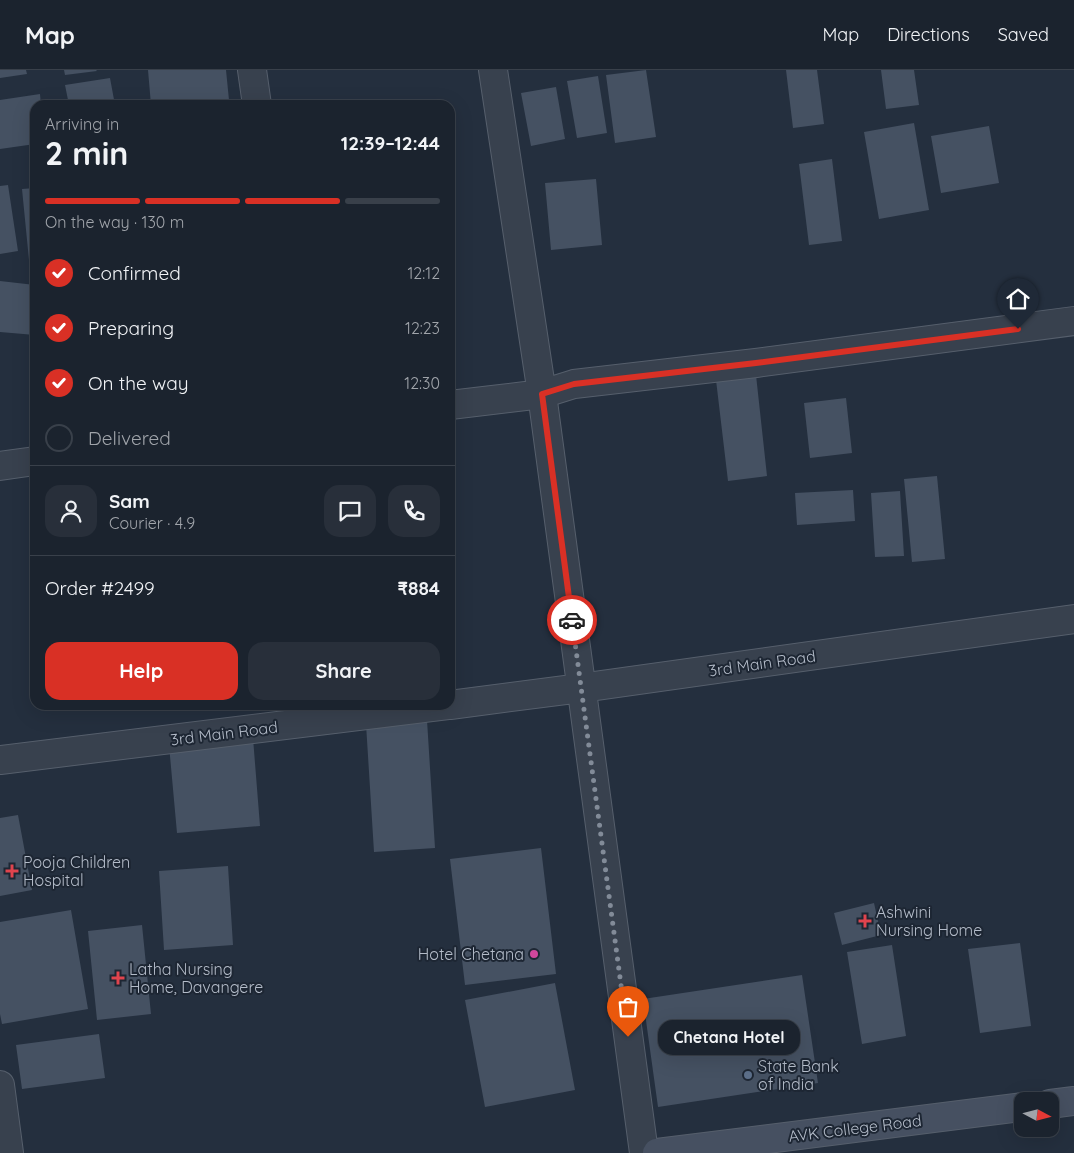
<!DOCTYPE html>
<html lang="en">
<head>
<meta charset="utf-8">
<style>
  body { margin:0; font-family:Quicksand,sans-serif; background:#282f3a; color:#f1f3f6; height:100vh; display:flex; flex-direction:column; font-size:19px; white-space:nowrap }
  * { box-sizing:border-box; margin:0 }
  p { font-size:16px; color:#a0a4aa }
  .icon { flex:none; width:28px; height:28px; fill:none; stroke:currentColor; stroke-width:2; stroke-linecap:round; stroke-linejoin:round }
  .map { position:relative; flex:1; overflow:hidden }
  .drawer { position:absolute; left:30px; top:30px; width:425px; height:610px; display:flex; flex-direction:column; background:#1b232e; border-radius:15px; box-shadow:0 5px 20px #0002,0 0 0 1px #39404a }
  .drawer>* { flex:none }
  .needle { width:32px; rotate:97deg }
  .buttons { position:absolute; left:1014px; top:1022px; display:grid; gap:10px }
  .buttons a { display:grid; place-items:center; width:45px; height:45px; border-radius:10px; background:#1b232e; box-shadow:0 5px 20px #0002,0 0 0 1px #39404a; font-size:25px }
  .pin { position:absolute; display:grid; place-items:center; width:42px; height:42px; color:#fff; margin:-51px -21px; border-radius:50% 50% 50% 0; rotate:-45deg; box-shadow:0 0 5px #0007 }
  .pin .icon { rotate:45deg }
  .courier { position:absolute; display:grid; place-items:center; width:50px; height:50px; margin:-25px; border:4px solid #d93025; border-radius:50%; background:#fff; color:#222; box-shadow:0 1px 6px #0007 }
  .bubble { position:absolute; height:35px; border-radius:15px; background:#1b232e; box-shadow:0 5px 20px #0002,0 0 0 1px #39404a; font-size:16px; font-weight:700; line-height:35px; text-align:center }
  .head em { font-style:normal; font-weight:700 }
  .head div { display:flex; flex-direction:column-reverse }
  .head { display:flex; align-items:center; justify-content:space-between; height:85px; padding:0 15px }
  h1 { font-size:32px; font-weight:700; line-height:38px }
  .bar { display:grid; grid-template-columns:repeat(4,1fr); gap:8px 5px; align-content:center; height:60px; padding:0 15px }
  .bar i { height:6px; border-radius:4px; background:#39404a }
  .bar .on { background:#d93025 }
  .bar p { grid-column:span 4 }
  .line { display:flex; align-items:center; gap:12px; padding:0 15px; border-top:1px solid #39404a }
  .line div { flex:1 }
  .round { display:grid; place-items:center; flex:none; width:52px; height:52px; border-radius:15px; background:#282f3a }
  ol { padding:0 15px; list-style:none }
  li { display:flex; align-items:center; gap:15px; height:55px }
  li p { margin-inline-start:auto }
  li .icon { padding:5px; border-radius:50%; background:#d93025; color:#fff; stroke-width:4 }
  li:last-child { color:#a0a4aa }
  li i { width:28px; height:28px; border:2px solid #39404a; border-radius:50% }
  .action { display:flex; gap:10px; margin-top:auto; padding:10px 15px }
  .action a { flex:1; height:58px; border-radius:15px; background:#d93025; color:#fff; font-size:20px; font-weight:700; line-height:58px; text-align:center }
  .action a+a { background:#282f3a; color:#f1f3f6 }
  header { display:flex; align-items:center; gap:30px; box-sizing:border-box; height:70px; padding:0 25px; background:#1b232e; border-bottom:1px solid #39404a }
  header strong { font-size:24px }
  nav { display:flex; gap:28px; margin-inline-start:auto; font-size:18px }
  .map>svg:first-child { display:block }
  .building { fill:#455162 }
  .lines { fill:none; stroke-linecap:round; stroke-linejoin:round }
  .minor-casing { stroke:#565f6c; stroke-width:30 }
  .secondary-casing { stroke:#565f6c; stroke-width:30 }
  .minor { stroke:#38414e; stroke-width:28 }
  .secondary { stroke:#465061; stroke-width:28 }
  .done { stroke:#828b98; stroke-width:5; stroke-dasharray:0 9 }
  .route { stroke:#d93025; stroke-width:6 }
  .health-dot { fill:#e0444e; stroke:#1d2633; stroke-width:2 }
  .hotel-dot { fill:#d1479c; stroke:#1d2633; stroke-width:2 }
  .service-dot { fill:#5c6f8a; stroke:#1d2633; stroke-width:2 }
  .labels { text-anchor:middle; stroke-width:4; stroke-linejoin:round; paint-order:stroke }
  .street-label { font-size:16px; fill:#b4bcc9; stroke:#1d2633 }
  .poi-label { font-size:16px; fill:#b4bcc9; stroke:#1d2633; text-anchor:start }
</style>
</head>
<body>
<header>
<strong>Map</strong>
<nav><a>Map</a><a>Directions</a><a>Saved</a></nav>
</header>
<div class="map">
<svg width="1074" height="1083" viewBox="0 0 1074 1083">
  <rect width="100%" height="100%" fill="#242f3e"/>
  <path class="building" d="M0 0H26L27 4 0 8Z
    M64 0H96L97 1 65 5Z
    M148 0H226L229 30 176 35H151Z
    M646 0 656 67 615 73 606 5Z
    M786 0H817L824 54 793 58Z
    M881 0H914L919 35 886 39Z
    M598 6 607 63 577 68 567 11Z
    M110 8 115 35H69L65 15Z
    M556 17 565 69 531 76 521 23Z
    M40 24 41 35H35V74L0 79V30Z
    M914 53 929 140 879 149 864 62Z
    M989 56 999 113 941 123 931 66Z
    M832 89 842 171 809 175 799 94Z
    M596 109 602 175 551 180 545 113Z
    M8 115 18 181 0 184V116Z
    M35 118V189L29 190 22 119Z
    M0 211 35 215V265L0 262Z
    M756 305 767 406 728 411 716 310Z
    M846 328 852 383 810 388 804 333Z
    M937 406 945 489 912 492 904 409Z
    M853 420 855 451 797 455 795 423Z
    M900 421 904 486 875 487 871 423Z
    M427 650 435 778 374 782 366 654Z
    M253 668 260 756 177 763 169 675Z
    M18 745 32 820 0 826V748Z
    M541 778 556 904 465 915 450 789Z
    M228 796 233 875 164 880 159 801Z
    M874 833 881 865 842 875 834 843Z
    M71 840 88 939 2 954 0 944V852Z
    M142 855 151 944 97 950 88 861Z
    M1020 873 1031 956 980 963 968 879Z
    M892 875 906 966 862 974 847 882Z
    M802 905 818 1013 658 1037 643 929Z
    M555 913 575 1020 485 1037 465 930Z
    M99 964 105 1008 22 1019 16 975Z"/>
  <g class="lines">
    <g class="minor-casing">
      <path id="minor" d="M252 0 257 35
        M493 0 542 324 644 1083
        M450 335 542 324 574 314 756 293 1074 251
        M0 396 35 391
        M450 635 581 618 1074 549
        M0 690 448 635
        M0 1015 9 1083"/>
    </g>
    <g class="secondary-casing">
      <path id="secondary" d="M1050 1034 1074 1031
        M657 1083 1022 1037"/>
    </g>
    <use href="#minor" class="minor"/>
    <use href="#secondary" class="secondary"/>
  </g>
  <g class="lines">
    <path class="done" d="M572 550 628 967"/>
    <path class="route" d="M572 550 542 324 574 314 756 293 1018 259"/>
  </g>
  <g class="health-dot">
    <path d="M9.5 793.5h5v5h5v5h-5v5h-5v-5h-5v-5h5z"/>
    <path d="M862.5 843.5h5v5h5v5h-5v5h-5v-5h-5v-5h5z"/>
    <path d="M115.5 900.5h5v5h5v5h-5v5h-5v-5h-5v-5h5z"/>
  </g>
  <circle class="hotel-dot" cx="534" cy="884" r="5"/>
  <circle class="service-dot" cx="748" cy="1005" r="5"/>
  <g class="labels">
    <g class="street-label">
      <text transform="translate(762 593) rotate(-8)" y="6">3rd Main Road</text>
      <text transform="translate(224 663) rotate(-7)" y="6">3rd Main Road</text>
      <text transform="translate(855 1058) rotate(-7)" y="6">AVK College Road</text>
    </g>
    <g class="poi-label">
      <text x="23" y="798">Pooja Children<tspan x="23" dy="18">Hospital</tspan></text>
      <text x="876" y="848">Ashwini<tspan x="876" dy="18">Nursing Home</tspan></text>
      <text x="524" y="890" text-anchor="end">Hotel Chetana</text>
      <text x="129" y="905">Latha Nursing<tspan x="129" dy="18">Home, Davangere</tspan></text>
      <text x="758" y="1002">State Bank<tspan x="758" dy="18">of India</tspan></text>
    </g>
  </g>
</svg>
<div class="buttons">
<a><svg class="needle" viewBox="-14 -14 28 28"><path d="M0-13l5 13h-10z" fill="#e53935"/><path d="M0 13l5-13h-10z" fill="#a0a4aa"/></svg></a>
</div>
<div class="pin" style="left:628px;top:967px;background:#ea580c"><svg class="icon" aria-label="bag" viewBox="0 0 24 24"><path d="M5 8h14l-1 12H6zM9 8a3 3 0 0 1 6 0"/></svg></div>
<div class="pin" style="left:1018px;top:259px;background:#1f2937"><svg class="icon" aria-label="home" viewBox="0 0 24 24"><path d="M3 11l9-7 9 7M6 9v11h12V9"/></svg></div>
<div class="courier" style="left:572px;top:550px"><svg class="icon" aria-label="car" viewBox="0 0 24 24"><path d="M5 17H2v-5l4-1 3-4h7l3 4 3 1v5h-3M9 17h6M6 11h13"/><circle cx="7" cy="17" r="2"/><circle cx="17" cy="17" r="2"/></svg></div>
<div class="bubble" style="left:658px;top:950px;width:142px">Chetana Hotel</div>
<section class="drawer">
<div class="head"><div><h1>2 min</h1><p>Arriving in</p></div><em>12:39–12:44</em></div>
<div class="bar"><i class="on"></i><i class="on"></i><i class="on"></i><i></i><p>On the way · 130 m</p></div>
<ol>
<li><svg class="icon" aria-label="check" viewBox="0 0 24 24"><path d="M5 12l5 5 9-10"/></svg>Confirmed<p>12:12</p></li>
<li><svg class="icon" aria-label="check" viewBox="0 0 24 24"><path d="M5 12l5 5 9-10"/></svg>Preparing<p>12:23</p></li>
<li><svg class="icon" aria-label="check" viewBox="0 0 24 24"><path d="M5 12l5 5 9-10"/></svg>On the way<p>12:30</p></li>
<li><i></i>Delivered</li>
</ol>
<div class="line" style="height:90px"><a class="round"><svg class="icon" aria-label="person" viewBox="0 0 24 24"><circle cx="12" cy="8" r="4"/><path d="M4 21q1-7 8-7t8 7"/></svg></a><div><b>Sam</b><p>Courier · 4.9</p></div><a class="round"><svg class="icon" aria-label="chat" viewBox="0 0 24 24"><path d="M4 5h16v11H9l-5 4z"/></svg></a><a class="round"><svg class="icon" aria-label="phone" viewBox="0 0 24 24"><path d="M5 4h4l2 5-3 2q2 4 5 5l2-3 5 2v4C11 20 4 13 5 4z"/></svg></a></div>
<div class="line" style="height:65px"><div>Order #2499</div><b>₹884</b></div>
<div class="action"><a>Help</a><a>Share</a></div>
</section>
</div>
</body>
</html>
